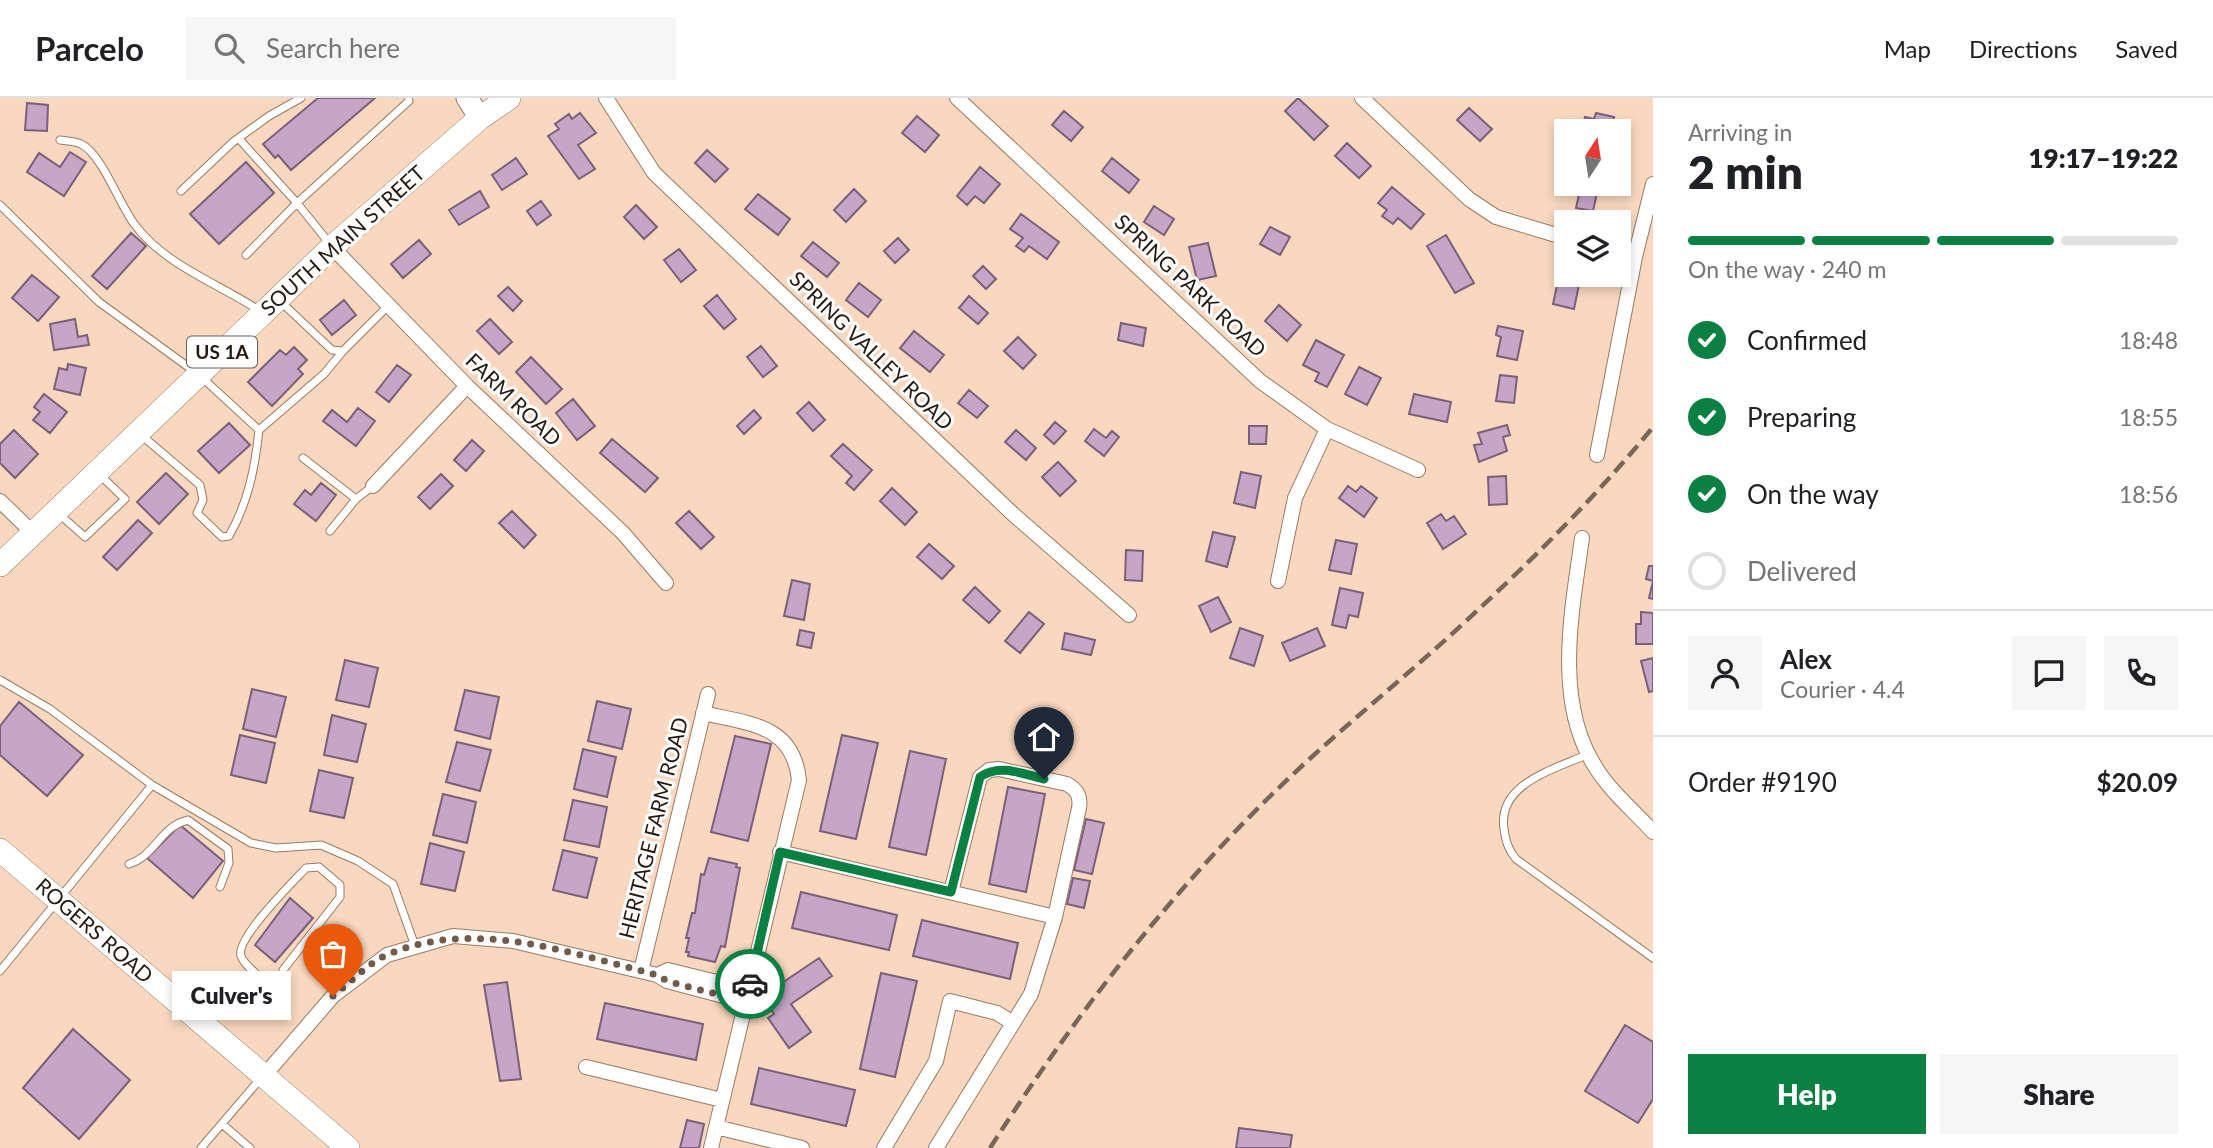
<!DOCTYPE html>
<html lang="en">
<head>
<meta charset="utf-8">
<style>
  body { margin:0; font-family:Lato,sans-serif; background:#f6f6f6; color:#202124; height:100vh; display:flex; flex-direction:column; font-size:26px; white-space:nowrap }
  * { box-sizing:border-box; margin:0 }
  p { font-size:23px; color:#757577 }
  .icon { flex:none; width:38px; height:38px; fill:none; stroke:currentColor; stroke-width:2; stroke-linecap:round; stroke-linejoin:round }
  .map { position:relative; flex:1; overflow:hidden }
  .sheet { display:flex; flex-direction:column; background:#fff; width:560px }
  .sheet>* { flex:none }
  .needle { width:46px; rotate:12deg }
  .buttons { position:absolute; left:1554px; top:21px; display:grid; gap:14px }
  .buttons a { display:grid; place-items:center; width:77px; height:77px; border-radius:0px; background:#fff; box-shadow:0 4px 10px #0003; font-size:35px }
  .pin { position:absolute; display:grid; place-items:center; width:60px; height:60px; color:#fff; margin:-72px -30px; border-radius:50% 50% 50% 0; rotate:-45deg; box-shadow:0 0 7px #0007 }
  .pin .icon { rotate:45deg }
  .courier { position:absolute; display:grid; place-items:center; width:70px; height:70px; margin:-35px; border:5px solid #0b8043; border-radius:50%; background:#fff; color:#222; box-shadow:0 2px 9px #0007 }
  .bubble { position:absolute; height:49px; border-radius:0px; background:#fff; box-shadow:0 4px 10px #0003; font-size:23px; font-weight:800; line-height:49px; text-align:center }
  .summary em { font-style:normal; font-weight:800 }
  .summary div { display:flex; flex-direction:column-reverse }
  .summary { display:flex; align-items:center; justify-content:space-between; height:119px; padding:0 35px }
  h1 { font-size:46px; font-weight:800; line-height:52px }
  .bar { display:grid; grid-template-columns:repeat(4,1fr); gap:10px 7px; align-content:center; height:84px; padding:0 35px }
  .bar i { height:9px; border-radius:5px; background:#e0e0e0 }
  .bar .on { background:#0b8043 }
  .bar p { grid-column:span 4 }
  .line { display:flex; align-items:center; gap:18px; padding:0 35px; border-top:2px solid #e0e0e0 }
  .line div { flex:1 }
  .round { display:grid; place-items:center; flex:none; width:74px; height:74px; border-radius:0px; background:#f6f6f6 }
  ol { padding:0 35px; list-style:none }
  li { display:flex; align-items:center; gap:21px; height:77px }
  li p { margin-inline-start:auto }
  li .icon { padding:7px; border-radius:50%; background:#0b8043; color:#fff; stroke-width:4 }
  li:last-child { color:#757577 }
  li i { width:38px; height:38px; border:4px solid #e0e0e0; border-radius:50% }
  .action { display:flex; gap:14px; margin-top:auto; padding:14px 35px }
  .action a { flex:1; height:80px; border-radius:0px; background:#0b8043; color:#fff; font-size:28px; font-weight:800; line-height:80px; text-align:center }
  .action a+a { background:#f6f6f6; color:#202124 }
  header { display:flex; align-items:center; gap:42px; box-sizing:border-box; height:98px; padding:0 35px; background:#fff; border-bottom:2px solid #e0e0e0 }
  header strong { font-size:33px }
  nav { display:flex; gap:38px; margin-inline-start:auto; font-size:24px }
  .search { width:490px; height:63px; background:#f6f6f6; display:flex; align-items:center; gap:18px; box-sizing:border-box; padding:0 24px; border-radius:0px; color:#757577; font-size:26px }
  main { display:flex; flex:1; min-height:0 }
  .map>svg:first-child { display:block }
  .building { fill:#c7a5c6; stroke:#7a6079; stroke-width:2 }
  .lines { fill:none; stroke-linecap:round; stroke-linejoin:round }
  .lane-casing { stroke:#987a63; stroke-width:9 }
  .street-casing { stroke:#987a63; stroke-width:16 }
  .secondary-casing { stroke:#987a63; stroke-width:23 }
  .primary-casing { stroke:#987a63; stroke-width:24 }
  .lane { stroke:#fff; stroke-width:7 }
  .street { stroke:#fff; stroke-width:14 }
  .secondary { stroke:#fff; stroke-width:21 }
  .primary { stroke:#fff; stroke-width:23 }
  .rail { stroke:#7a6656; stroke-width:4.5; stroke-dasharray:14 7; stroke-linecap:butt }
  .done { stroke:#6f5c4d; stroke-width:7; stroke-dasharray:0 12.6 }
  .route { stroke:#0b8043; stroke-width:9 }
  .labels { text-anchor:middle; stroke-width:6; stroke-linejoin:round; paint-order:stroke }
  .shield { fill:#fff; stroke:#665e58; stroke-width:2 }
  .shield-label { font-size:19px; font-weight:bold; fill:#251910 }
  .street-label { font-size:21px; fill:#251910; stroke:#fff }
</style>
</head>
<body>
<header>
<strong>Parcelo</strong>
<div class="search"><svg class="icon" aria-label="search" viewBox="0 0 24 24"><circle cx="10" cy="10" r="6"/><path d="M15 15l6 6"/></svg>Search here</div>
<nav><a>Map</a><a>Directions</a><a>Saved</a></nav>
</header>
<main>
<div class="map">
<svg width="1653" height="1050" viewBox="0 0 1653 1050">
  <rect width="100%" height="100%" fill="#f9d8bf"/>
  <path class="building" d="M318 0H375L291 72 278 57 275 60 263 46Z
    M1298 0 1328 28 1314 42 1285 13Z
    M27 5 48 7 47 33 25 32Z
    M1469 10 1492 31 1480 43 1457 22Z
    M1064 13 1083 29 1071 43 1052 27Z
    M580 15 596 35 578 47 595 71 579 81 548 38 559 31 555 26 569 16 572 21Z
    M1596 15 1614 19 1611 33H1581L1585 19 1594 21Z
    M917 18 939 37 925 54 902 35Z
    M1347 45 1371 68 1359 80 1335 58Z
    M707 52 728 71 715 84 695 65Z
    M70 54 86 64 64 98 27 74 39 55 60 69Z
    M516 60 527 76 502 92 492 77Z
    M1112 60 1139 82 1129 95 1102 73Z
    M246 64 274 95 219 146 190 116Z
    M980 69 1000 86 984 105 975 98 967 107 957 98Z
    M1574 86H1599L1593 113 1576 110 1580 92 1573 91Z
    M1392 89 1424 116 1411 131 1398 120 1393 126 1382 118 1387 112 1378 105Z
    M854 91 866 103 846 124 834 112Z
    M480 93 489 109 459 127 449 112Z
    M758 96 790 121 778 137 745 111Z
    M541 103 551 117 537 127 527 113Z
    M636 107 657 129 644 141 624 119Z
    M1154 108 1174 121 1164 137 1144 124Z
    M1021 116 1059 144 1047 161 1029 148 1024 154 1016 148 1023 140 1010 131Z
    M1270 129 1290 139 1280 157 1260 146Z
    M131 135 146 148 107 191 92 178Z
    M1446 137 1474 185 1455 195 1427 148Z
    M898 140 909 152 895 165 884 153Z
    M419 142 431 156 403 180 391 166Z
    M813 144 839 165 827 179 801 158Z
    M1208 145 1216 178 1197 182 1189 149Z
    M679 151 696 172 681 184 664 162Z
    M983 168 996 181 986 191 973 178Z
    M1561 169 1566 170V177H1581L1574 211 1553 206Z
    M32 177 59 199 38 223 12 200Z
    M859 185 881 202 868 219 846 202Z
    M508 189 522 203 513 213 498 198Z
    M717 197 736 221 724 231 704 208Z
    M969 198 988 215 978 226 959 210Z
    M344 202 356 217 332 237 320 222Z
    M1279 207 1301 227 1287 243 1265 223Z
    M75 221 78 239 87 237 89 247 54 252 50 226Z
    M490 221 512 244 499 256 477 233Z
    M1121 225 1146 230 1143 248 1118 242Z
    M1498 228 1523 233 1517 262 1497 258 1501 239 1496 237Z
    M914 233 944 257 930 274 900 250Z
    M1018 239 1036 257 1023 271 1004 253Z
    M1316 242 1344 257 1327 289 1315 283 1319 275 1303 267Z
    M761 248 777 268 763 279 747 259Z
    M294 249 307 262 298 271 303 276 272 308 248 284 280 252 286 257Z
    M531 259 562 291 546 306 516 274Z
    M68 266 86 270 80 297 54 291 59 270 67 272Z
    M397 267 411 277 389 304 376 294Z
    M1359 269 1381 280 1367 307 1345 296Z
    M1500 277 1517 279 1514 305 1496 303Z
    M969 292 988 308 977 320 958 305Z
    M44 296 67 314 50 335 33 322 40 314 34 309Z
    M1414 296 1451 304 1447 324 1409 316Z
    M573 301 595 328 577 342 556 315Z
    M809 304 825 322 813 333 797 315Z
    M358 310 375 323 356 348 323 323 332 312 347 324Z
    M754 312 761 320 744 336 737 328Z
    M1055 324 1066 333 1054 346 1044 337Z
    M229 325 250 347 219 375 198 353Z
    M1507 327 1510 337 1503 339 1507 353 1479 364 1474 347 1482 346 1478 335Z
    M1249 328H1267L1266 346H1249Z
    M1094 331 1106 340 1112 333 1119 339 1104 358 1085 343Z
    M14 332 38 356 15 380 0 365V346Z
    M1016 332 1036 350 1026 362 1005 344Z
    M612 341 658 380 645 394 600 355Z
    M472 342 484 353 466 373 454 362Z
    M843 346 872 372 854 392 846 385 852 378 831 358Z
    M1058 364 1076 383 1060 398 1042 379Z
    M1241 374 1261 378 1255 410 1234 405Z
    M166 375 188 396 159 426 137 404Z
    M441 376 453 388 430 411 418 399Z
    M1506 378 1507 406 1489 407 1488 379Z
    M321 385 336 397 316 423 294 406 305 392 311 397Z
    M1348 388 1356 394 1361 388 1377 400 1364 419 1339 400Z
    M892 390 917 414 905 427 880 403Z
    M512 413 536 437 524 450 499 425Z
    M689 413 714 439 701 451 676 425Z
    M1441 416 1446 423 1454 418 1466 436 1443 451 1427 425Z
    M138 422 152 435 117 472 103 459Z
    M1213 434 1235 439 1227 469 1206 463Z
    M1336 442 1357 446 1351 476 1329 472Z
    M929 446 954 468 942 481 917 459Z
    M1126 452 1143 453 1142 483 1125 482Z
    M1649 468H1653V501L1649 500 1653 483 1646 481Z
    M792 482 810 486 804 522 784 518Z
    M975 489 1000 513 989 525 963 502Z
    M1340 490 1363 495 1358 519 1349 517 1346 530 1332 527Z
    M1218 499 1231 524 1211 534 1199 508Z
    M1029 514 1044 526 1020 555 1005 543Z
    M1641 514 1653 515V546H1636V526H1641Z
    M1240 530 1263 538 1254 568 1230 560Z
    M1317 530 1325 548 1290 563 1282 545Z
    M800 532 814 535 811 550 797 547Z
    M1065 535 1095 542 1091 557 1062 551Z
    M1653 560V593L1649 594 1641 563Z
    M345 562 378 570 369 609 336 602Z
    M252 591 286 599 276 639 243 631Z
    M465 592 499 599 490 641 455 632Z
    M597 603 631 611 622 651 588 643Z
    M19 604 83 657 47 698 0 657V628Z
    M332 617 366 626 357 664 324 657Z
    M240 637 275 645 266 685 231 677Z
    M842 637 878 645 856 741 820 733Z
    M735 638 771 646 748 743 711 734Z
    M457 644 491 652 480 693 446 684Z
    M583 651 616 659 607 699 574 691Z
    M910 653 946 661 926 757 889 749Z
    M319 672 353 680 344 720 310 713Z
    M1008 689 1045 696 1026 794 989 786Z
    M443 696 476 704 467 745 433 737Z
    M573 702 607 709 599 749 564 742Z
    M1086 721 1104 725 1092 776 1074 772Z
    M180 727 223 763 193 800 147 760Z
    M430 745 464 754 455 793 421 786Z
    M563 752 597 760 587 800 553 792Z
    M709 760 737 766 736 769 740 770 725 849 721 848 715 864 688 858 689 854H686L689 840H686L692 815H695L701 776 704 777Z
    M1073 780 1090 783 1084 810 1067 806Z
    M801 794 897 817 889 852 792 830Z
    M290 800 313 820 275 864 255 847Z
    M922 822 1018 845 1010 881 913 858Z
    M819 860 832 878 791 906 811 934 789 950 768 920 774 916 766 905 780 895 776 889Z
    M881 875 917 883 895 979 860 971Z
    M507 884 521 981 500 983 484 887Z
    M605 905 703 926 696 962 597 941Z
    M1625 927 1653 944V1001L1638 1025 1585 993Z
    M73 931 130 982 79 1041 23 990Z
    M759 970 855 992 846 1028 751 1006Z
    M687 1022 704 1026 699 1050H680Z
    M1239 1030 1292 1037 1290 1050H1236Z"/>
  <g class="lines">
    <g class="lane-casing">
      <path id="lane" d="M60 42C66 43 75 43 81 46 102 56 120 108 135 127 166 168 218 185 260 213
        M240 42 297 105 409 3 408 0
        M181 93 233 44 269 18 301 0
        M0 107 99 204 198 276 259 332C255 370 248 405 229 438L222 439 197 415 203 402 200 387 140 336
        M246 157 297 105 330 146
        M281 204 332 252 343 253 388 208
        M259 332 324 276 343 253
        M303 360 356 401 373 388
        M58 415 85 439 125 401 100 377
        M330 433 356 401
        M0 582 50 611 152 687
        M1588 656C1556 671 1497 685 1504 731 1506 744 1508 751 1516 761L1653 860
        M129 766C154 759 161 728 188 722L228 751 229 765 220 789
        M0 873 152 687 251 745 276 750 321 747 358 763 393 786 415 848
        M272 889C263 881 245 869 241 858 235 841 293 784 306 770L319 769 340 787V799L283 872V880
        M222 1026 250 1050
        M201 1050 262 979"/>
    </g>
    <g class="street-casing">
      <path id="street" d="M606 0 654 75 1014 417 1129 517
        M957 0 1260 283 1327 331 1418 372
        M1362 0 1469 101 1496 119 1566 140
        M332 149 467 288 623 435 666 485
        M1619 154 1635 159
        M1597 357 1635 159 1653 86
        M373 388 467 288
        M0 403 32 434
        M1582 440C1572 513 1553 604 1596 670 1611 694 1634 713 1653 734
        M1278 483 1295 400 1327 331
        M703 615C749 626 793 626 799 682L711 1050
        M780 754 1055 819
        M641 873 708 596
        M657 877 668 872 749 892
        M586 969 722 1002
        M263 979 333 898 387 857 453 838 513 843 657 877 667 883 746 904
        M716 1029 802 1050
        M884 1050 936 963 950 903 997 915 1013 925
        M936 1050 1031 896 1055 819 1079 710C1081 698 1077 692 1067 686L999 671 989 672 980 679 951 794"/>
    </g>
    <g class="secondary-casing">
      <path id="secondary" d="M467 0 480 20"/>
    </g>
    <g class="primary-casing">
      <path id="primary" d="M0 467 332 149 480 20 509 0
        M0 752 348 1050"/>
    </g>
    <use href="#lane" class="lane"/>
    <use href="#street" class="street"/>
    <use href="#secondary" class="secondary"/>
    <use href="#primary" class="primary"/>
    <path class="rail" d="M990 1050C1075 917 1173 790 1288 681 1346 626 1408 577 1466 523 1532 462 1596 399 1653 329"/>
  </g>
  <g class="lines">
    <path class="done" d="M333 898C350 885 369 864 389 856 475 820 570 855 657 877L667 883 746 904 750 886"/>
    <path class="route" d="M750 886 780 754 951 794 980 679C999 665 1023 676 1044 681"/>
  </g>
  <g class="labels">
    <rect class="shield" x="187" y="238.5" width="70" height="31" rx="5"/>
    <g class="shield-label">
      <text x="222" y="261">US 1A</text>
    </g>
    <g class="street-label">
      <text transform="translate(343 143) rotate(-42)" y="7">SOUTH MAIN STREET</text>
      <text transform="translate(1190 188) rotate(43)" y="7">SPRING PARK ROAD</text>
      <text transform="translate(871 253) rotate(44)" y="7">SPRING VALLEY ROAD</text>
      <text transform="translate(513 302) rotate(44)" y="7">FARM ROAD</text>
      <text transform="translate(654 730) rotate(-76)" y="7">HERITAGE FARM ROAD</text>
      <text transform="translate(94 833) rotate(41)" y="7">ROGERS ROAD</text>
    </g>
  </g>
</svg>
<div class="buttons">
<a><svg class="needle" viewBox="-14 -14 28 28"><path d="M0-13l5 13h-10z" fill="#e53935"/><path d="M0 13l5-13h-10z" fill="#757577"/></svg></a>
<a><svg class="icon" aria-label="layers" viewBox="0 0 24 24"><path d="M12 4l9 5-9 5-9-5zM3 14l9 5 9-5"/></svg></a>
</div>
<div class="pin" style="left:333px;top:898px;background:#ea580c"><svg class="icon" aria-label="bag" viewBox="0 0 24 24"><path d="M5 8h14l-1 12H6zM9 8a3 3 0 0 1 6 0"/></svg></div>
<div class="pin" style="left:1044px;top:681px;background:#1f2937"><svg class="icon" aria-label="home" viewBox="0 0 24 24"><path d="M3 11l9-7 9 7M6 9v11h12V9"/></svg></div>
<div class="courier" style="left:750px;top:886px"><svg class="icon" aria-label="car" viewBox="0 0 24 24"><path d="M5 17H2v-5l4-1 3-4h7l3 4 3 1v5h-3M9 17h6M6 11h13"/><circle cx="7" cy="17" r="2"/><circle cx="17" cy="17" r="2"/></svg></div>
<div class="bubble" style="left:172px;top:873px;width:119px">Culver's</div>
</div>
<section class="sheet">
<div class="summary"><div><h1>2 min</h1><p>Arriving in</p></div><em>19:17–19:22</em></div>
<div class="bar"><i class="on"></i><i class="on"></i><i class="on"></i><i></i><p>On the way · 240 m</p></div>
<ol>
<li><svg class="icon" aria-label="check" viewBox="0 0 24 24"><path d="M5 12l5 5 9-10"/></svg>Confirmed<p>18:48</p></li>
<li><svg class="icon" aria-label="check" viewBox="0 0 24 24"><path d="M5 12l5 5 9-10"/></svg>Preparing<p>18:55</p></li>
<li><svg class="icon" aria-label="check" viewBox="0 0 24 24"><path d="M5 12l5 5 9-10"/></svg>On the way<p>18:56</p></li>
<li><i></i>Delivered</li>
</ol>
<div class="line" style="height:126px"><a class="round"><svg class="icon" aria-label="person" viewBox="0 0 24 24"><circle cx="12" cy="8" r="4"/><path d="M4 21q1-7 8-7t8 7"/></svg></a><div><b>Alex</b><p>Courier · 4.4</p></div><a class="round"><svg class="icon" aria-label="chat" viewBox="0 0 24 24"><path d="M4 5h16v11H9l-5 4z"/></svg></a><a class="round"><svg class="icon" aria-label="phone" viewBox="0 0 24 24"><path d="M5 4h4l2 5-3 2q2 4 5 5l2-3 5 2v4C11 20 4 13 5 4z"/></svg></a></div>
<div class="line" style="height:91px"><div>Order #9190</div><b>$20.09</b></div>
<div class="action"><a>Help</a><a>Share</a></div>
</section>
</main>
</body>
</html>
